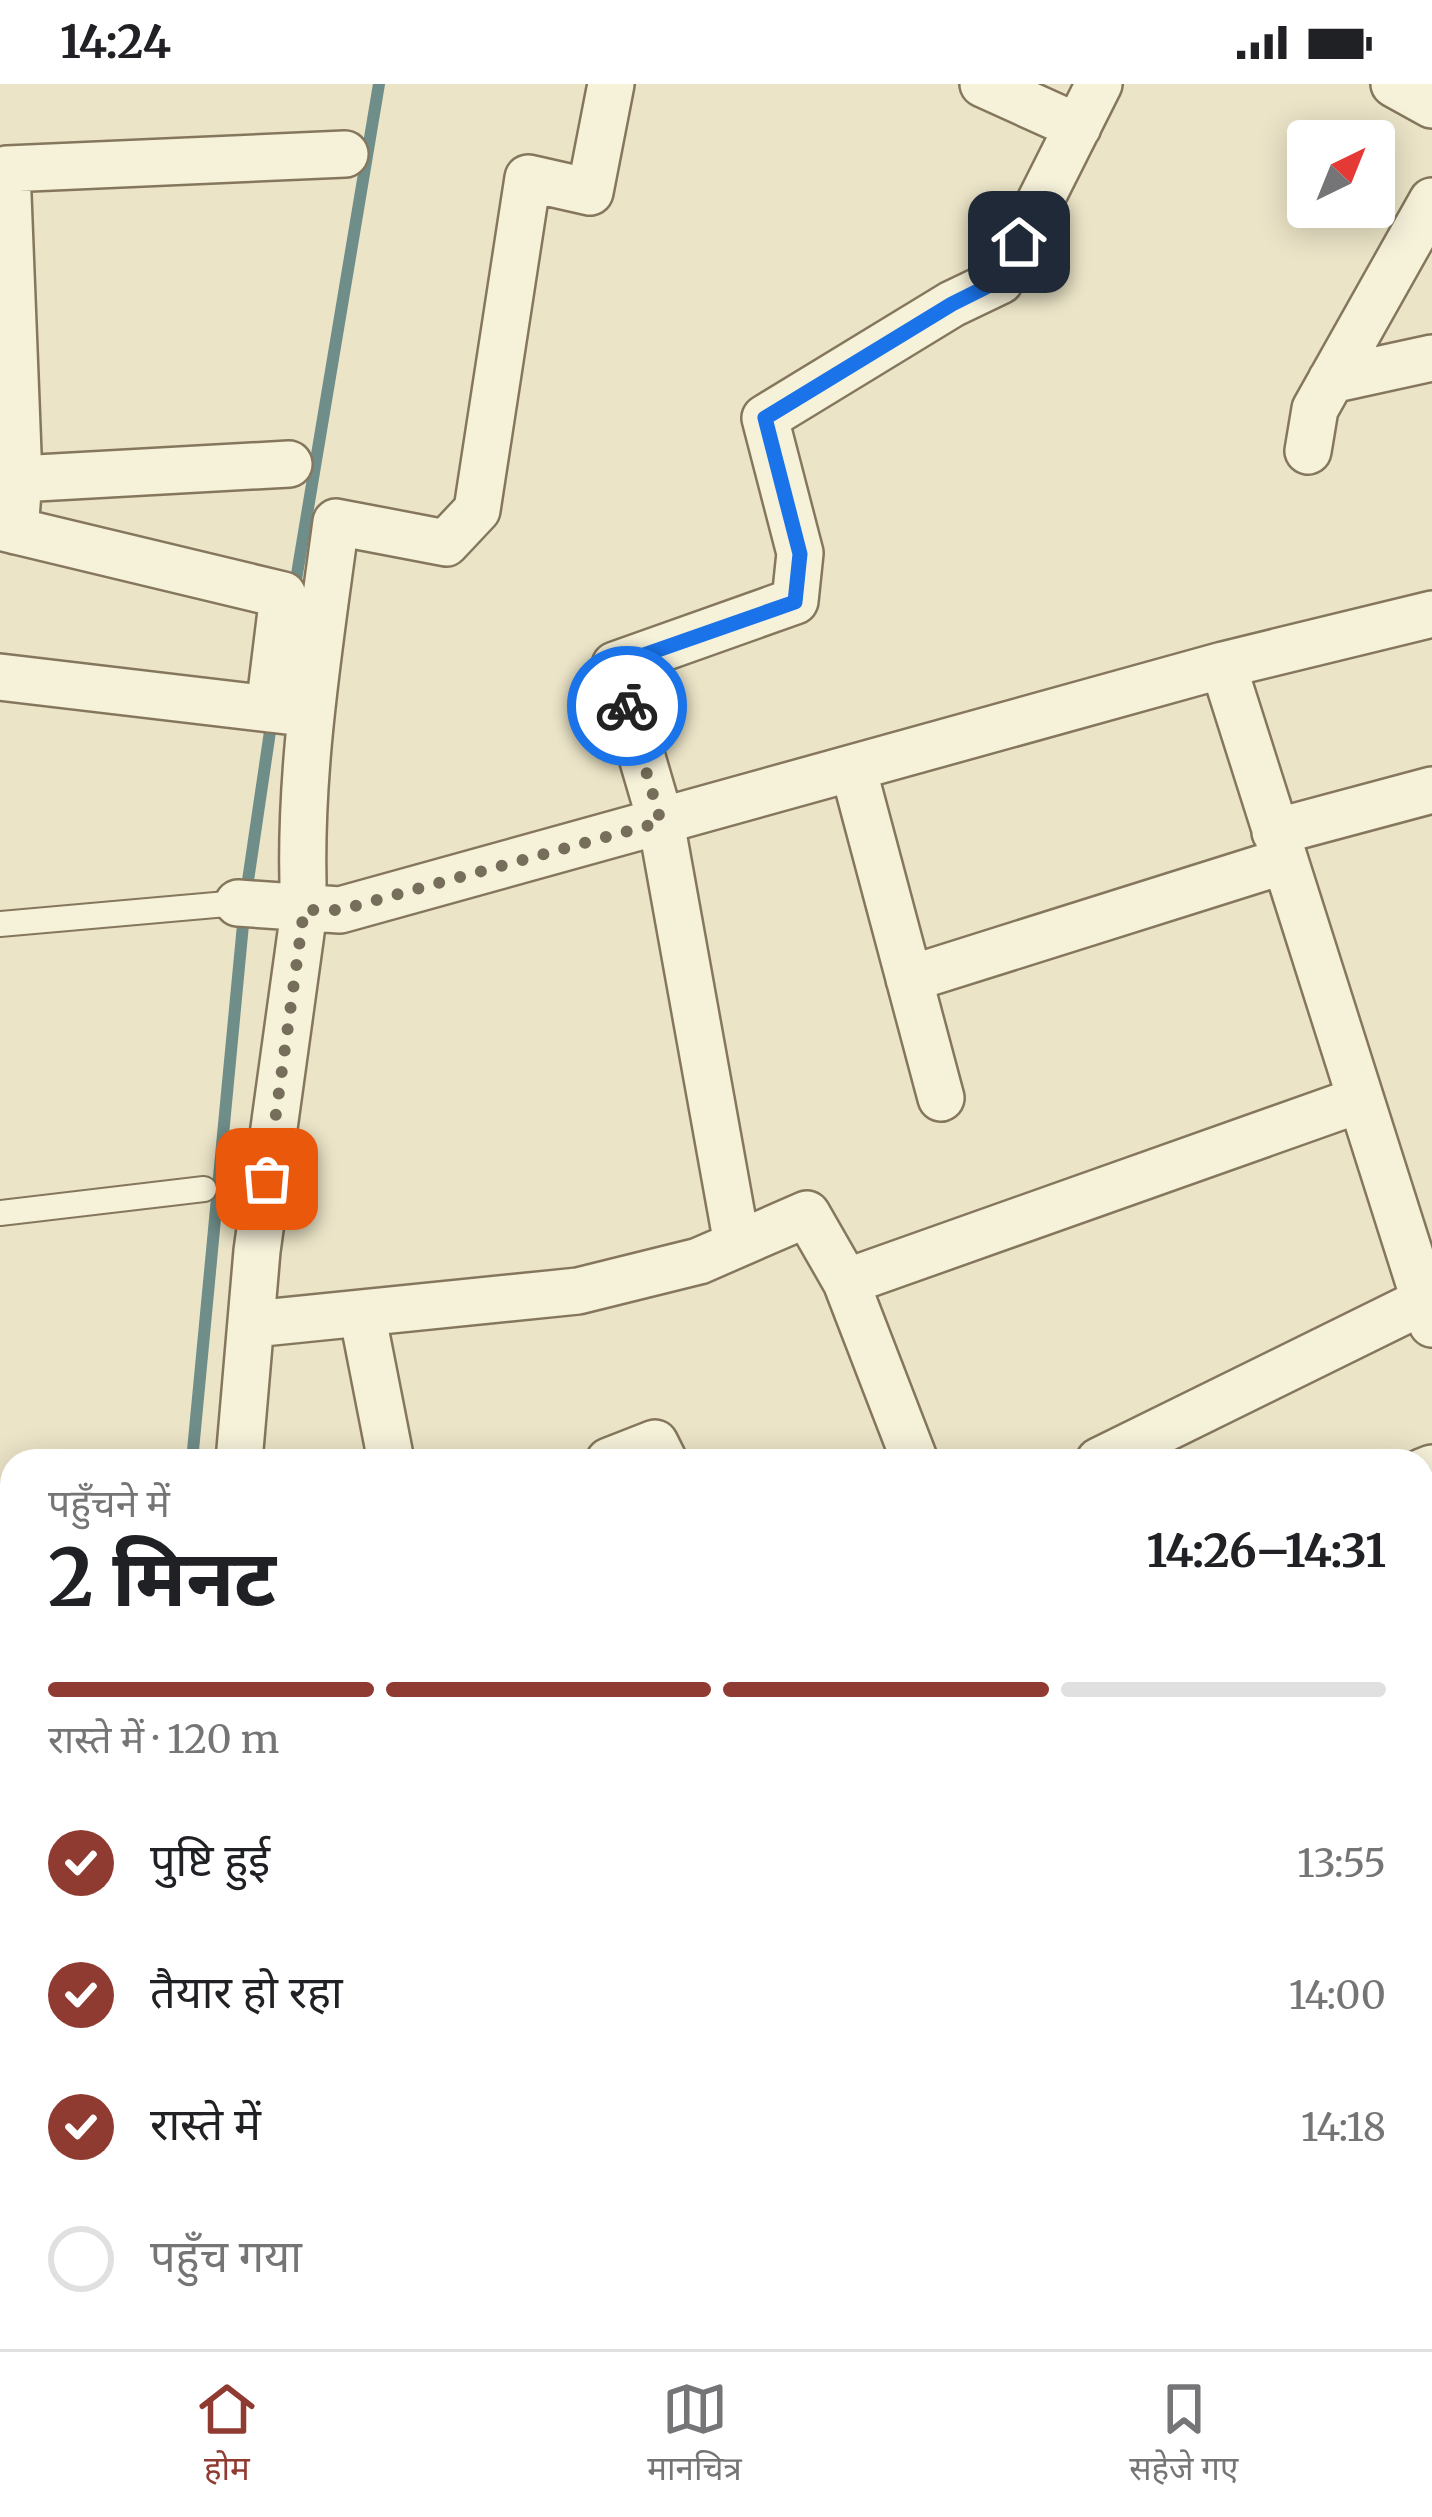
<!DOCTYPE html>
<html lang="hi">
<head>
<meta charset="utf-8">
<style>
  body { margin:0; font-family:Merriweather,"Noto Sans Devanagari",serif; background:#f6f6f6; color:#202124; height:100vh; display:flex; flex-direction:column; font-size:45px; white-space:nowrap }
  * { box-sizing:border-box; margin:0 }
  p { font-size:39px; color:#757577 }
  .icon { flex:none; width:66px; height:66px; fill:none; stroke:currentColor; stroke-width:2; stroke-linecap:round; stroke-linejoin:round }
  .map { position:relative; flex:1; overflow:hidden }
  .sheet { position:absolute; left:0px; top:1365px; width:1434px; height:900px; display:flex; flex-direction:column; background:#fff; border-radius:36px 36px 0 0; box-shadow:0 6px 30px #0003 }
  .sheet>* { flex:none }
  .needle { width:78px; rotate:43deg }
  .controls { position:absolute; left:1287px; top:36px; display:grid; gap:24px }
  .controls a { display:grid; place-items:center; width:108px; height:108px; border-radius:12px; background:#fff; box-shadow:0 6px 30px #0003; font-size:60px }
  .pin { position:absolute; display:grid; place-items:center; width:102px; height:102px; color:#fff; margin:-51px; border-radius:24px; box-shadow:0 6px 18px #0006 }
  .courier { position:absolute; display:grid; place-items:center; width:120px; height:120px; margin:-60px; border:9px solid #1a73e8; border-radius:50%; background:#fff; color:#222; box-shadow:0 3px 15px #0007 }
  .summary em { font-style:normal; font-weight:700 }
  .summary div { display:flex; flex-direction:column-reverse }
  .summary { display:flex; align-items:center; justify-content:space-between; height:204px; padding:0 48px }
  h1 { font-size:78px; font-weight:700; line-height:90px }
  .bar { display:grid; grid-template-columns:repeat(4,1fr); gap:18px 12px; align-content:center; height:144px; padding:0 48px }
  .bar i { height:15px; border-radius:9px; background:#e0e0e0 }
  .bar .on { background:#903b32 }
  .bar p { grid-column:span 4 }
  ol { padding:0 48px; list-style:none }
  li { display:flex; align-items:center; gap:36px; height:132px }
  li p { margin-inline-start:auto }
  li .icon { padding:12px; border-radius:50%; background:#903b32; color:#fff; stroke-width:4 }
  li:last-child { color:#757577 }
  li i { width:66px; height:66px; border:6px solid #e0e0e0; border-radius:50% }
  .status { display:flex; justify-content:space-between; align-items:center; height:84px; padding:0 60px; background:#fff; direction:ltr }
  .status svg { height:33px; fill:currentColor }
  .dock { display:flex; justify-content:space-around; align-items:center; height:168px; border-top:3px solid #e0e0e0; background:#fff; font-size:33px; color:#757577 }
  .dock a { display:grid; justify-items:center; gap:6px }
  .dock .on { color:#903b32 }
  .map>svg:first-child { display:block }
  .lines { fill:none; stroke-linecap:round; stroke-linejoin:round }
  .stream { stroke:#6f8d89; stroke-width:12 }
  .lane-casing { stroke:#85775d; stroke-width:28 }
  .street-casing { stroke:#85775d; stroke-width:50 }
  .lane { stroke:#f6f1d9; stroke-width:24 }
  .street { stroke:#f6f1d9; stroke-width:45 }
  .done { stroke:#766d5a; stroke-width:12; stroke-dasharray:0 21.6 }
  .route { stroke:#1a73e8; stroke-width:15 }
</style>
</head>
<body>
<div class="status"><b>14:24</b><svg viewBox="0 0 49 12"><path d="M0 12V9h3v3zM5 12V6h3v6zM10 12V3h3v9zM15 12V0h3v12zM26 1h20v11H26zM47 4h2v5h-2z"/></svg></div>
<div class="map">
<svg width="1432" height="2265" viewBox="0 0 1432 2265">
  <rect width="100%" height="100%" fill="#ebe4c7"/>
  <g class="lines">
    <path class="stream" d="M294 508 379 0
      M246 810 272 634
      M192 1377 244 830
      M107 2265 108 2253"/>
    <g class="lane-casing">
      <path id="lane" d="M0 840 238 819
        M0 1129 204 1105
        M0 1490 6 1570 0 1571
        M0 1845 12 1843"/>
    </g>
    <g class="street-casing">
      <path id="street" d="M983 0 1078 43
        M1394 0 1432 21
        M1331 296 1432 274
        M1308 367 1315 325 1432 117
        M19 395 289 380
        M0 443 283 511 269 625
        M15 447 19 395 7 85 345 70
        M1223 581 1432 1240
        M0 593 295 628
        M853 684 941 1014
        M1275 748 1432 706
        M238 819 340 826 1223 581 1432 530
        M909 895 1284 777
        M737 1160 661 738 615 581 795 517 800 469 765 334 952 220 1000 197 1099 0
        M846 1198 1359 1016
        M362 1229 391 1377
        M253 1240 578 1207 699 1177 807 1130 846 1198 915 1377
        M239 1377 257 1167 304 827C297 697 319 566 336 438L446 459 477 426 528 94 590 108 611 0
        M609 1377 655 1359 664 1377
        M1099 1377 1422 1218
        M1422 1388 1432 1384
        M1422 1797 1432 1795
        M1422 2071 1432 2068
        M1422 2190 1432 2187
        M0 2245 12 2244
        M855 2253 859 2265
        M1055 2253 1059 2265
        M153 2265 155 2253
        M403 2265 404 2253
        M1190 2265 1226 2253"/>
    </g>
    <use href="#lane" class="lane"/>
    <use href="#street" class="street"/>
  </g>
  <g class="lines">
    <path class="done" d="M267 1095 304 826H340L661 738 627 622"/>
    <path class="route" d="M627 622 615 581 795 518 800 470 765 334 952 220 1000 196 1019 158"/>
  </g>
</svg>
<div class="controls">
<a><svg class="needle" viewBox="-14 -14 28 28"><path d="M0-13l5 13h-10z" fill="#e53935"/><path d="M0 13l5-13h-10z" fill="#757577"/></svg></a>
</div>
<div class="pin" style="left:267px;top:1095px;background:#ea580c"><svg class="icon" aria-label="bag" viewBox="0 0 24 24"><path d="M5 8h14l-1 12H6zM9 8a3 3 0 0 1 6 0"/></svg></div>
<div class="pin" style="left:1019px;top:158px;background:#1f2937"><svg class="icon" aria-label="home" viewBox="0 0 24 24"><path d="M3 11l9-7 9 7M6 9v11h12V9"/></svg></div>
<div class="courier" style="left:627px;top:622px"><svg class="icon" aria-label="bike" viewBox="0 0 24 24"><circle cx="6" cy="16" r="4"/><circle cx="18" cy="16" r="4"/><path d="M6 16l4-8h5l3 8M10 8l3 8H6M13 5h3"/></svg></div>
<section class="sheet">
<div class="summary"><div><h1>2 मिनट</h1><p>पहुँचने में</p></div><em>14:26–14:31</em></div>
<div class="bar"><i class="on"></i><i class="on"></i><i class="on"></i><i></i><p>रास्ते में · 120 m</p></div>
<ol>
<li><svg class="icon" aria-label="check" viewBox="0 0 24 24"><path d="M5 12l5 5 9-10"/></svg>पुष्टि हुई<p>13:55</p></li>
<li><svg class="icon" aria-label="check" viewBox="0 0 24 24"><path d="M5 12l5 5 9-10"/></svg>तैयार हो रहा<p>14:00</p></li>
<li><svg class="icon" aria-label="check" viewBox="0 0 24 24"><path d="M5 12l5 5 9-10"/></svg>रास्ते में<p>14:18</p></li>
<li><i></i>पहुँच गया</li>
</ol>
</section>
</div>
<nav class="dock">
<a class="on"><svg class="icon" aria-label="home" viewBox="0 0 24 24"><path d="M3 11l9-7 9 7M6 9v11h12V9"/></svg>होम</a>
<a><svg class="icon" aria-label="map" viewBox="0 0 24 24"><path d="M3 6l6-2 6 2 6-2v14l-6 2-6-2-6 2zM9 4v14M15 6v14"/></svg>मानचित्र</a>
<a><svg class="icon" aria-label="saved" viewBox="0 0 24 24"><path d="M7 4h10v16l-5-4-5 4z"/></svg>सहेजे गए</a>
</nav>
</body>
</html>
